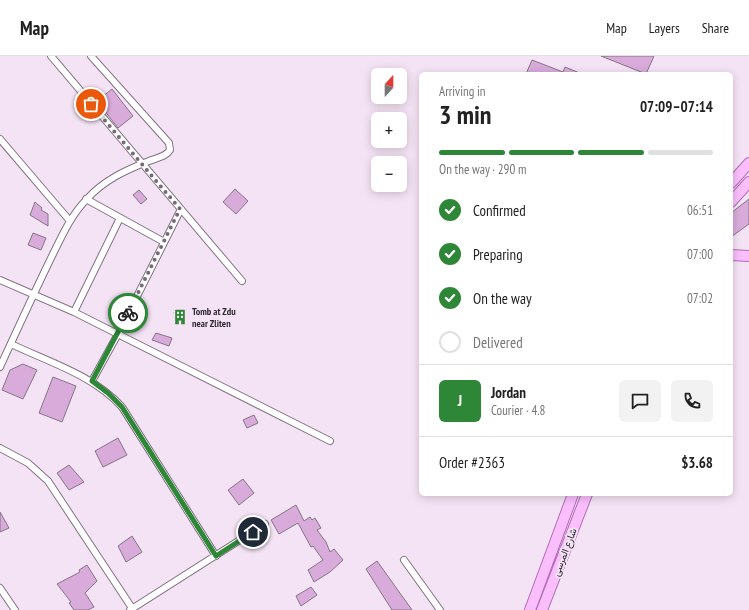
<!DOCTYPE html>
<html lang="en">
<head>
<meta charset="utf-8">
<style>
  body { margin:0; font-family:"PT Sans Narrow",Vazirmatn,sans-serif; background:#f2f2f2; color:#222; height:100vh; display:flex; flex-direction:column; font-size:15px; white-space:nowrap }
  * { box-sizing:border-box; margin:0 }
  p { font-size:13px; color:#767676 }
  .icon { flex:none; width:22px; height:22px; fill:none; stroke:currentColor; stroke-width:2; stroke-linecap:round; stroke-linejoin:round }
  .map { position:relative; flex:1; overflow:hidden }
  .drawer { position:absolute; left:419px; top:16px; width:314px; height:424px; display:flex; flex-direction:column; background:#fff; border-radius:6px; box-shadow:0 2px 10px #0003 }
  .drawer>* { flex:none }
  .needle { width:26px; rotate:21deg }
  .fabs { position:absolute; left:371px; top:12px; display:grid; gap:8px }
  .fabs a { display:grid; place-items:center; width:36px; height:36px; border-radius:6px; background:#fff; box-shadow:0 2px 10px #0003; font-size:20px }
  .pin { position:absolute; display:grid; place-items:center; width:34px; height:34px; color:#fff; margin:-17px; border:2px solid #fff; border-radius:50%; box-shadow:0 1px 4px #0007 }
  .courier { position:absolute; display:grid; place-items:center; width:40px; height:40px; margin:-20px; border:3px solid #2d8737; border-radius:50%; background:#fff; color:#222; box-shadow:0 1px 5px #0007 }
  .headline em { font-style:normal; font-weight:800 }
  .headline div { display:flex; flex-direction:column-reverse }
  .headline { display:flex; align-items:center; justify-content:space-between; height:68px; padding:0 20px }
  h1 { font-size:26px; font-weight:800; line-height:30px }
  .bar { display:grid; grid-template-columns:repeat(4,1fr); gap:6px 4px; align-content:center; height:48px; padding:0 20px }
  .bar i { height:5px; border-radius:3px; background:#e0e0e0 }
  .bar .current { background:#2d8737 }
  .bar p { grid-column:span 4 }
  .line { display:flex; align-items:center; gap:10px; padding:0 20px; border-top:1px solid #e0e0e0 }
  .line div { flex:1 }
  .round { display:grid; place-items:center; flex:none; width:42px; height:42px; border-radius:6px; background:#f2f2f2 }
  ol { padding:0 20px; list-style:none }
  li { display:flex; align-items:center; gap:12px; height:44px }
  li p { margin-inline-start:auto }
  li .icon { padding:4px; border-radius:50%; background:#2d8737; color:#fff; stroke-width:4 }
  li:last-child { color:#767676 }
  li i { width:22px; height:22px; border:2px solid #e0e0e0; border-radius:50% }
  header { display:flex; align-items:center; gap:24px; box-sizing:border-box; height:56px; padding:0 20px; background:#fff; border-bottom:1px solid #e0e0e0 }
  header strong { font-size:19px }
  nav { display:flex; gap:22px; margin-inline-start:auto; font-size:14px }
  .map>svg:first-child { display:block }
  .building { fill:#d9abdb; stroke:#847585 }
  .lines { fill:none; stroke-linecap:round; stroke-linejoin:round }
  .minor-casing { stroke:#827383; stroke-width:8 }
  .primary-casing { stroke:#b16eb5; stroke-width:12 }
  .minor { stroke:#fff; stroke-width:6 }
  .primary { stroke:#fabefd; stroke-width:10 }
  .done { stroke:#756b75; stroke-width:4; stroke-dasharray:0 7.2 }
  .route { stroke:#2d8737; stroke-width:5 }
  .labels { text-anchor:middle; stroke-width:4; stroke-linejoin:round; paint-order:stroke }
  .poi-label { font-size:10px; font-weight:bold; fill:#302a30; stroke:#f4e3f5; text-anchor:start }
  .street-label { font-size:10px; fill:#302a30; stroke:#f4e3f5 }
</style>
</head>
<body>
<header>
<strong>Map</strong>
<nav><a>Map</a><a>Layers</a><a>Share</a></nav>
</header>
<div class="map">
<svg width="749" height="554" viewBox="0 0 749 554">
  <rect width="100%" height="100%" fill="#f4e3f5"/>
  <path class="building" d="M601 0H654L646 18Z
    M532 4 563 16 565 11 582 18H526Z
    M112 33 133 60 118 72 97 45Z
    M235 133 248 145 236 158 223 146Z
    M139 134 147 143 141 148 133 139Z
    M749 143V168L731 181V157Z
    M35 146 42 152 41 154 48 158V170L30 159Z
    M33 177 46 182 41 194 28 189Z
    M174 256 183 257 185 265 176 266Z
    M156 277 172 282 169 290 152 284Z
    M23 308 37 314 23 343 2 334 10 314Z
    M53 321 76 330 62 366 39 357Z
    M254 359 258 367 247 372 243 364Z
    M118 382 127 399 103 411 95 395Z
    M69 409 84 426 69 434 57 417Z
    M243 423 254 437 239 449 228 434Z
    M296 449 304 465 310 461 312 464 315 462 321 472 317 474 326 486 330 496 334 493 343 504 330 516 314 526 308 514 323 504 313 490 311 491 298 467 279 478 271 464Z
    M0 456 9 472 0 476Z
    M132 480 142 496 126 506 118 490Z
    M377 505 412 554H392L366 513Z
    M87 509 97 525 85 537 94 551 88 554H74L69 547 71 546 57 528 80 516 79 514Z
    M311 531 317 539 301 550 296 540Z"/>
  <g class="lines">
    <g class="minor-casing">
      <path id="minor" d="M51 0 242 225
        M0 83 70 165
        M86 143 164 186
        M0 224 74 256 330 385
        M74 256 120 162
        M11 288C49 306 93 319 122 351L216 500
        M0 311C17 274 34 237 52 200 62 180 71 159 87 143 104 124 126 114 149 105 156 102 166 101 170 94L169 87 91 0
        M92 325 118 278 181 153
        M0 392 28 407 48 425 132 552
        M404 504 440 554
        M0 532 15 554
        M130 554 265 468"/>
    </g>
    <g class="primary-casing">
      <path id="primary" d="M731 127 749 107
        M731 146 749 126
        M731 199 749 200
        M530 554 573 438
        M542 554 587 438"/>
    </g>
    <use href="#minor" class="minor"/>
    <use href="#primary" class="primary"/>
  </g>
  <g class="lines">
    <path class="done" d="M91 48 180 153 128 257"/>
    <path class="route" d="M128 257 92 325 108 337 122 351 216 500 253 476"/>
  </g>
  <defs>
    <g id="building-bare" transform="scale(1.2)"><path d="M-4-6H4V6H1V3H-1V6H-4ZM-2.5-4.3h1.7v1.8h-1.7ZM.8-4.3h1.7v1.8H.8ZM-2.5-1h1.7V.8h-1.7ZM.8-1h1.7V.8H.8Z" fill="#2d8737" stroke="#f4e3f5" stroke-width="2.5" paint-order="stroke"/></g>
  </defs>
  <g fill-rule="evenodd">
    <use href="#building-bare" x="180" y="261"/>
  </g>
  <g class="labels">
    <g class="poi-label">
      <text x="192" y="259">Tomb at Zdu<tspan x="192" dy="12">near Zliten</tspan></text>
    </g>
    <g class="street-label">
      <text transform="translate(564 496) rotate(-69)" y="4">شارع المرسى</text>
    </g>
  </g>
</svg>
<div class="fabs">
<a><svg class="needle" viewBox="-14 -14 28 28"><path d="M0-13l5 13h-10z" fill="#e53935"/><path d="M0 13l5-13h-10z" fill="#767676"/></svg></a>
<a>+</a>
<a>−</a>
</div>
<div class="pin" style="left:91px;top:48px;background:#ea580c"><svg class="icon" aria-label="bag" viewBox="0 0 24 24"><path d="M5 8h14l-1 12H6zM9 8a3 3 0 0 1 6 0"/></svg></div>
<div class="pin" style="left:253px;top:476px;background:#1f2937"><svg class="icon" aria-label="home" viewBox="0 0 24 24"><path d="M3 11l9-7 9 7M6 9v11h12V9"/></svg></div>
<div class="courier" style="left:128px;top:257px"><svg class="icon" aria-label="bike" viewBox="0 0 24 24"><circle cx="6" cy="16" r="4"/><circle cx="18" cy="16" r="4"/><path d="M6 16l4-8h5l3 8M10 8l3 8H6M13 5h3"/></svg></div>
<section class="drawer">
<div class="headline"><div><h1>3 min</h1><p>Arriving in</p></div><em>07:09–07:14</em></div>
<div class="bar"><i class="current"></i><i class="current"></i><i class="current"></i><i></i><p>On the way · 290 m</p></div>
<ol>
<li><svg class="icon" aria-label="check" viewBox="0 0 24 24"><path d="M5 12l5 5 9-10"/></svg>Confirmed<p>06:51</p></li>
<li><svg class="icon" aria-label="check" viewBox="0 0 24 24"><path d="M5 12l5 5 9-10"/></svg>Preparing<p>07:00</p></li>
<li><svg class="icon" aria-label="check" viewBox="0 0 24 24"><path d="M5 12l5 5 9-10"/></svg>On the way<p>07:02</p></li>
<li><i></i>Delivered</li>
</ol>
<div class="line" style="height:72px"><b class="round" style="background:#2d8737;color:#fff">J</b><div><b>Jordan</b><p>Courier · 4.8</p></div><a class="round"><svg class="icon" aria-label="chat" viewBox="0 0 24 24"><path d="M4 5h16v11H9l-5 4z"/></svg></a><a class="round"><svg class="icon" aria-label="phone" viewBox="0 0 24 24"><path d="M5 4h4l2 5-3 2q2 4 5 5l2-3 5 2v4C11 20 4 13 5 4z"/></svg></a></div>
<div class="line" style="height:52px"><div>Order #2363</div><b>$3.68</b></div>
</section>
</div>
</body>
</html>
